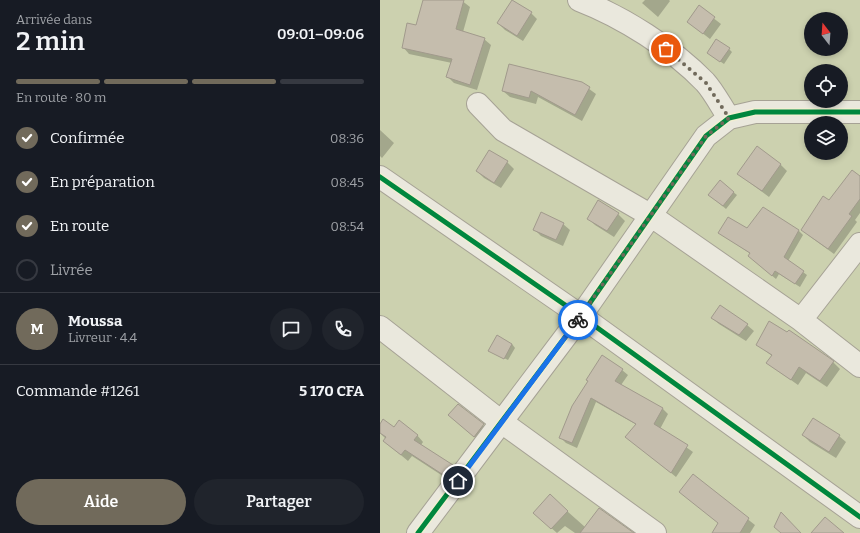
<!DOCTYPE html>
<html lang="fr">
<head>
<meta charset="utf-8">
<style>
  body { margin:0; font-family:Bitter,serif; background:#20242c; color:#f1f3f6; height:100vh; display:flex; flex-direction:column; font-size:15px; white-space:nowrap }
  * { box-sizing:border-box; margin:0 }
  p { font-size:13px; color:#9ea1a6 }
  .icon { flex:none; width:22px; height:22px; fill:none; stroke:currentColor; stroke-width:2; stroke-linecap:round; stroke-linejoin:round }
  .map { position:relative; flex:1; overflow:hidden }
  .sheet { display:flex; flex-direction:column; background:#171b24; width:380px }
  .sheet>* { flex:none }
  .needle { width:26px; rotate:343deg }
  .tools { position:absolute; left:424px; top:12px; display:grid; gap:8px }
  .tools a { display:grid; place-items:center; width:44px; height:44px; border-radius:50%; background:#171b24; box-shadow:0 2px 6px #0003; font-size:20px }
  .pin { position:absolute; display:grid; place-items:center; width:34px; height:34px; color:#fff; margin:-17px; border:2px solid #fff; border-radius:50%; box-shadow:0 1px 4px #0007 }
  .courier { position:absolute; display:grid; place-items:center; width:40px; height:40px; margin:-20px; border:3px solid #1a73e8; border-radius:50%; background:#fff; color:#222; box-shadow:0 1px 5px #0007 }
  .summary em { font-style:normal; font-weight:600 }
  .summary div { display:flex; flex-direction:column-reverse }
  .summary { display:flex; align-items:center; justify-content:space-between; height:68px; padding:0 16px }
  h1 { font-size:26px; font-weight:600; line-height:30px }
  .bar { display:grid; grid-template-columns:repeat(4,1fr); gap:6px 4px; align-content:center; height:48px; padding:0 16px }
  .bar i { height:5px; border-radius:3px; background:#363941 }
  .bar .active { background:#716a5b }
  .bar p { grid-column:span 4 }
  .line { display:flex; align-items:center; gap:10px; padding:0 16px; border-top:1px solid #363941 }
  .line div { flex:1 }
  .round { display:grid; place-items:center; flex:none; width:42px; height:42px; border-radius:21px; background:#20242c }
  ol { padding:0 16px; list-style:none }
  li { display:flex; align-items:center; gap:12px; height:44px }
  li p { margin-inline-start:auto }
  li .icon { padding:4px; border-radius:50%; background:#716a5b; color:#fff; stroke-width:4 }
  li:last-child { color:#9ea1a6 }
  li i { width:22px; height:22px; border:2px solid #363941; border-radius:50% }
  .action { display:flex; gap:8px; margin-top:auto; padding:8px 16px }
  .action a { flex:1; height:46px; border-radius:24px; background:#716a5b; color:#fff; font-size:16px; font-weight:600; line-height:46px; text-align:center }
  .action a+a { background:#20242c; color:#f1f3f6 }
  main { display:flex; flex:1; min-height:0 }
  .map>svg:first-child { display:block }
  .green { fill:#ccd1af; fill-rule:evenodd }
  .shadow { fill:#0003 }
  .building { fill:#c5bdad; stroke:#a19a8c }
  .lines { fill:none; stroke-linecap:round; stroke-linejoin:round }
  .minor-casing { stroke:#a6a295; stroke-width:24 }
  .minor { stroke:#eae8dd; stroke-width:22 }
  .cycleway-casing { stroke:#f2eed2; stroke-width:8 }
  .cycleway { stroke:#00873e; stroke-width:5 }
  .done { stroke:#716a5b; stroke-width:4; stroke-dasharray:0 7.2 }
  .route { stroke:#1a73e8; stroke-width:5 }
</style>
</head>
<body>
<main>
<section class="sheet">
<div class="summary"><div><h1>2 min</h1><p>Arrivée dans</p></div><em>09:01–09:06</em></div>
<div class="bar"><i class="active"></i><i class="active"></i><i class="active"></i><i></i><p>En route · 80 m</p></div>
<ol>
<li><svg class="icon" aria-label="check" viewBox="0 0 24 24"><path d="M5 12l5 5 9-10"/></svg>Confirmée<p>08:36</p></li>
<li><svg class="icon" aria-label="check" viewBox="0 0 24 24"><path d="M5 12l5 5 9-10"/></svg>En préparation<p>08:45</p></li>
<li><svg class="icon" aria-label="check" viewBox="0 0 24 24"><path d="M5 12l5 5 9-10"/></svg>En route<p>08:54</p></li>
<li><i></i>Livrée</li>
</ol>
<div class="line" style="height:72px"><b class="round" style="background:#716a5b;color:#fff">M</b><div><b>Moussa</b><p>Livreur · 4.4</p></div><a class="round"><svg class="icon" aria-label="chat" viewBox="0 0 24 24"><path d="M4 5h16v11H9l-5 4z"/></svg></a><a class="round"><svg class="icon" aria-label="phone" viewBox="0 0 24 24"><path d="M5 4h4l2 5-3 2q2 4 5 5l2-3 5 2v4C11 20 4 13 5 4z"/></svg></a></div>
<div class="line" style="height:52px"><div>Commande #1261</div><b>5 170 CFA</b></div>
<div class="action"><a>Aide</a><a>Partager</a></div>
</section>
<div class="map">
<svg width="480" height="533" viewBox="0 0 480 533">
  <rect width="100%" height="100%" fill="#e1decc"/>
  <path class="green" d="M0 0H480V533H0ZM431 19H461V49H431ZM431 71H461V101H431ZM431 123H461V153H431Z"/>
  <path class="shadow" d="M44 0H81L90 7 83 32 104 39 111 45 97 90 74 83 68 77 72 63 29 54 23 47 36 26Z
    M265 0H289L290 1 278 17 262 3Z
    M319 7 341 24 330 39 308 22Z
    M151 13 157 19 143 41 125 30 118 23Z
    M349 49 352 52 344 64 328 53Z
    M201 83 216 94 202 121 158 97 156 104 130 97 123 91Z
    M0 130 14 143 2 158 0 156Z
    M127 162 134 169 121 188 104 178 97 171Z
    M400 164 407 171 389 197 358 174Z
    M480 178V213L475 220 477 222 454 254 428 235 449 201Z
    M340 182 357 195 346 209 333 198Z
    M238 214 245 221 234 237 215 225 208 218Z
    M183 224 190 230 183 246 161 236 154 229Z
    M367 230 419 231 423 235 408 261 427 275 420 287 399 274 396 279 373 260 371 254 339 233Z
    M332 318 367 325 374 331 366 341 339 324Z
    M408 334 453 362 460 369 447 387 426 373 418 385 387 363 392 356 378 345Z
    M132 344 135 348 128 360 112 352Z
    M242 370 248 375 241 385 283 409 288 414 280 429 313 452 296 477 247 437 257 425 216 402 197 448 186 443 180 437 193 406Z
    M78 405 110 431 101 443 76 421Z
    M0 426 37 435 43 442 41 445 73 466 79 473 72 482 32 456 28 461 4 441 6 439 0 433Z
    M423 435 459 436 466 442 456 458 430 442Z
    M313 476 375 525 370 533H336L339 523 300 492Z
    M170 496 205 527 252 533H195L185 526 177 533 160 518Z"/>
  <path class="building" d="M43 0H84L76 29 105 38 90 85 66 77 72 59 22 48 27 23 36 25Z
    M132 0 152 12 137 36 117 23Z
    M319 5 335 17 323 34 307 22Z
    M336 39 350 48 340 62 327 53Z
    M129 64 202 82 210 87 195 115 151 91 149 98 122 91Z
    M377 146 401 164 382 191 357 174Z
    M109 150 128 161 114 183 96 171Z
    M472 170 480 176V199L469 214 472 216 448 249 421 230 443 196 449 200Z
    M340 180 354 192 343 206 328 195Z
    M218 200 239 213 227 231 207 219Z
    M383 207 419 230 404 257 424 271 415 284 395 271 392 276 368 256 370 253 338 233 348 217 367 228Z
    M161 212 184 223 176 240 153 230Z
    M340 305 368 324 359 335 331 318Z
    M389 321 407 332 409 330 454 361 440 381 419 367 411 380 386 363 392 355 376 345Z
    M117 335 132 344 124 359 108 351Z
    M222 355 243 369 235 381 283 408 274 424 308 445 291 473 245 437 256 424 211 398 192 443 179 438 192 406 208 381 206 380Z
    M78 404 104 424 94 437 68 415Z
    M433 418 460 435 449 452 422 435Z
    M3 419 14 427 19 420 38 435 34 440 73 465 65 476 25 450 21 455 3 441 6 437 0 433V424Z
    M313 474 369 518 360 533H332L338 523 299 492Z
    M170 494 188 511 171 529 153 513Z
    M219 508 254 533H200Z
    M401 512 421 533H401L394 527Z
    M445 517 464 533H431Z"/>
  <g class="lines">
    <g class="minor-casing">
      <path id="minor" d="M199 0C243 17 292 48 325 82 334 92 341 106 349 118
        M98 104 123 130 270 215 421 320 480 366
        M0 177 201 316 480 517
        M421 320 480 244
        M0 327 123 423 275 533
        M38 533 198 320 326 136 349 118 375 112H480"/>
    </g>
    <use href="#minor" class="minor"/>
    <g class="cycleway-casing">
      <path id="cycleway" d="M0 177 201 316 480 517
        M38 533 198 320 326 136 349 118 375 112H480"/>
    </g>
    <use href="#cycleway" class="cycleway"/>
  </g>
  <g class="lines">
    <path class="done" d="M198 320 326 136 349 118 326 83 286 49"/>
    <path class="route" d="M78 481 198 320"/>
  </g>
</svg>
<div class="tools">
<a><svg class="needle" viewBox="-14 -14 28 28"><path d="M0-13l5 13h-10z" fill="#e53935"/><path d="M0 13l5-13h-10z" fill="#9ea1a6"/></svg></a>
<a><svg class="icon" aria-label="locate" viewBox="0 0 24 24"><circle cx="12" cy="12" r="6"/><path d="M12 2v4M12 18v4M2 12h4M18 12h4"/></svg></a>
<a><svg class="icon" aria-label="layers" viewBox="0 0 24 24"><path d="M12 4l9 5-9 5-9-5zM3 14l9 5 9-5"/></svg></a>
</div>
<div class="pin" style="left:286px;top:49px;background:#ea580c"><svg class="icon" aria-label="bag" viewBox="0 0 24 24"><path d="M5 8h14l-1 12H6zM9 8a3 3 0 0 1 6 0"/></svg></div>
<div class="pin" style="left:78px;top:481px;background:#1f2937"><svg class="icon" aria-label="home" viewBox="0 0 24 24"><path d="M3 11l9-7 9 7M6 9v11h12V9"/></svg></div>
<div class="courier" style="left:198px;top:320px"><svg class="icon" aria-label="bike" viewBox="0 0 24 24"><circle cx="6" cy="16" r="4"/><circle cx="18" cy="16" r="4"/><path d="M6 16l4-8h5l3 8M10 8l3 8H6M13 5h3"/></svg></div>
</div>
</main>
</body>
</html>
